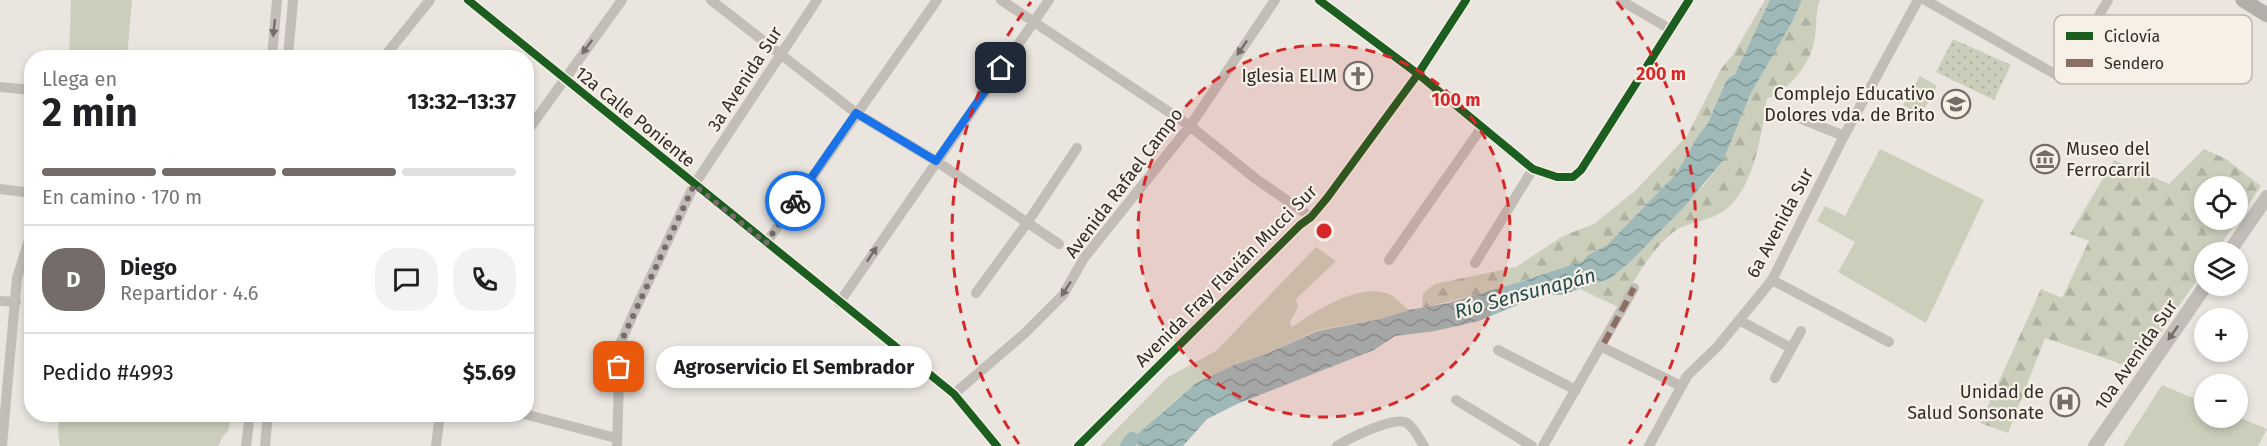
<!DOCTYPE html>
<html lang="es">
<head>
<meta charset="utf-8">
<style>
  body { margin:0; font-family:"Fira Sans",sans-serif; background:#f2f2f2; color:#202124; height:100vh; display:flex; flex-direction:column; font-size:22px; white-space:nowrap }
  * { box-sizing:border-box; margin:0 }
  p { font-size:20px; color:#757577 }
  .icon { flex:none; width:33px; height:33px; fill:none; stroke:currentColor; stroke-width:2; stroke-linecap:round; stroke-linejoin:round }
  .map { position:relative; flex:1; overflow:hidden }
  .side { position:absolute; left:24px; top:50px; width:510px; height:372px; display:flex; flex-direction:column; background:#fff; border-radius:24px; box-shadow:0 3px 9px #0003 }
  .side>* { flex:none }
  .buttons { position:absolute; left:2194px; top:176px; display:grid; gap:12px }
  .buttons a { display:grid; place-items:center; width:54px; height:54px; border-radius:50%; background:#fff; box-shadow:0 3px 9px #0003; font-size:30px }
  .pin { position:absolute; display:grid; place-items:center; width:51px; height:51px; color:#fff; margin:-26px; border-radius:12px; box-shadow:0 3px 9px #0006 }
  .courier { position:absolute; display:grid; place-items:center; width:60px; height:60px; margin:-30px; border:4px solid #1a73e8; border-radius:50%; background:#fff; color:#222; box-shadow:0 2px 8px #0007 }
  .bubble { position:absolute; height:42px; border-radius:21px; background:#fff; box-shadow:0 3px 9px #0003; font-size:20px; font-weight:700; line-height:42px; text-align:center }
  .summary em { font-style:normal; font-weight:700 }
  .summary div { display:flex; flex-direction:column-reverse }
  .summary { display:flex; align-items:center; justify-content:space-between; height:102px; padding:0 18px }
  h1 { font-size:39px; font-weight:700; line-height:45px }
  .bar { display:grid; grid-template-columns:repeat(4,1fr); gap:9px 6px; align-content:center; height:72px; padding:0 18px }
  .bar i { height:8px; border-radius:4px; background:#e0e0e0 }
  .bar .active { background:#736c68 }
  .bar p { grid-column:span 4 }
  .line { display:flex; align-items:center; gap:15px; padding:0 18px; border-top:2px solid #e0e0e0 }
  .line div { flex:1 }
  .round { display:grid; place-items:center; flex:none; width:63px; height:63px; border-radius:24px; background:#f2f2f2 }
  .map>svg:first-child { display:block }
  .grass { fill:#cbcebb }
  .forest { fill:url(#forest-firs); fill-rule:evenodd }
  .park { fill:url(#park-dots) }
  .water { fill:url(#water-waves) }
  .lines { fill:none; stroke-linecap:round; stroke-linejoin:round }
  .canal { stroke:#9eb9b8; stroke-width:14 }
  .minor { stroke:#c3bdb8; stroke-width:10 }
  .tertiary { stroke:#c3bdb8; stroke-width:14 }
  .secondary { stroke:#b4aea9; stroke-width:15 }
  .quiet { stroke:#8d6e63; stroke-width:6; stroke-dasharray:12 6; stroke-linecap:butt }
  .cycleway-casing { stroke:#f7f0e7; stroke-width:11 }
  .cycleway { stroke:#1b5e20; stroke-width:8 }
  .oneway { fill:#746d69 }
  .done { stroke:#736c68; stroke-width:6; stroke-dasharray:0 10.8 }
  .route { stroke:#1a73e8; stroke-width:8 }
  .ring { fill:none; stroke:#d62828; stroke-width:3; stroke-dasharray:10 8 }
  .labels { text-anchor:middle; stroke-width:4.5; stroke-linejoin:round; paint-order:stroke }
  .poi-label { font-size:18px; fill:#332b28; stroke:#f7f0e7; text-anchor:end }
  .street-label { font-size:18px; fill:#332b28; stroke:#f7f0e7 }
  .water-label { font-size:20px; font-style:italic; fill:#224c50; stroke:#f7f0e7 }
  .key { fill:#f7f0e7; stroke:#bcb5ae; stroke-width:1.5 }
  .key-label { font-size:16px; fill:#332b28 }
  .centre { fill:#d62828; stroke:#f7f0e7; stroke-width:3 }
  .ring-label { font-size:18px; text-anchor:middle; font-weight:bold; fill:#d62828; stroke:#f7f0e7; stroke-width:4.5; stroke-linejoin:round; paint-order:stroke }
</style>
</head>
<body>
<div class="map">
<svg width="2267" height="446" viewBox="0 0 2267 446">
  <defs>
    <pattern id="forest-firs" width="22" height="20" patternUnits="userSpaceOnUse" patternTransform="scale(1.5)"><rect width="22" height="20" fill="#cbcebb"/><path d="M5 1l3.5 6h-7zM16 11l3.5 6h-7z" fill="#afb1a1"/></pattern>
    <pattern id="park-dots" width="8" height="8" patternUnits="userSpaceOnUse" patternTransform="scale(1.5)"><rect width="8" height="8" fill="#cbcebb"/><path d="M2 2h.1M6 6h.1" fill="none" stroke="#afb1a1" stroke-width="1.8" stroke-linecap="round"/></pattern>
    <pattern id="water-waves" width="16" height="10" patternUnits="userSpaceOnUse" patternTransform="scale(1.5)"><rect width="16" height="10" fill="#9eb9b8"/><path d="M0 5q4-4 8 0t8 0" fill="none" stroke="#819796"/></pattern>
  </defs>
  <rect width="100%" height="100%" fill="#eae5df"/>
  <path class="grass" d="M71 0H132L127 57H69Z
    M1920 76 1937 86 1921 115 1903 105Z
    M1880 149 1984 200 1926 323 1838 272 1855 242 1817 221 1825 206 1845 216Z
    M1316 247 1336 261 1296 299 1298 307 1290 322 1292 327C1317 310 1361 281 1391 295 1397 298 1403 306 1409 310L1380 319 1318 330 1266 354 1234 365 1196 383 1164 410 1127 446H1100L1168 377 1216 351Z
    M2162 385 2205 403V417H2238L2267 429 2258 446H2123Z
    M59 414H232L228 431 223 436 218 446H60L58 434Z"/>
  <path class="forest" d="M1765 0H1770L1735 74 1727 79 1707 125 1699 134 1676 174 1607 245 1588 255 1583 261 1562 269 1483 293 1422 308 1423 293 1435 284 1516 267 1563 236 1594 224 1636 190 1687 136 1721 69 1732 56Z
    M1802 0H1820C1815 13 1817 24 1815 37 1812 63 1790 89 1767 99 1761 135 1754 195 1719 214 1704 222 1686 222 1672 233 1649 252 1634 282 1618 307L1580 289 1611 278 1631 261 1704 185 1723 161 1750 95 1791 24Z
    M2204 149 2226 159 2261 186 2216 252H2205V268L2136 369 2045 338 2008 433 1980 423 2041 289 2062 298 2089 241 2070 234 2114 160 2169 184ZM2205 186H2238V219H2205Z"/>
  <path class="park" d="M1953 39 2011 65 1994 100 1936 72Z"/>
  <path class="water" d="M1770 0H1802L1791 24 1750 95 1723 161 1683 208 1631 261 1611 278 1562 295 1547 294 1534 298 1479 321 1435 331 1395 336 1374 350 1237 404 1207 419 1183 446H1138L1132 439 1196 383 1234 365 1266 354 1318 331 1380 319 1409 310 1448 303 1523 281 1583 261 1588 255 1607 245 1676 174 1699 134 1707 125 1727 79 1735 74Z"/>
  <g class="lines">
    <path class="canal" d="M1127 446 1132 439"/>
    <path class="minor" d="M468 0 954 394 997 446
      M711 0 856 113 936 161 1059 244
      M1001 0 1190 126 1256 179 1311 217
      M1319 0 1418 74 1533 169 1557 177H1573L1581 170 1689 0
      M1620 0 1670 29
      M1925 0 2060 77 2066 72 2108 0
      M272 57 277 0
      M288 57 293 0
      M384 57 430 0
      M0 87 32 90
      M1792 115 1844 136
      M526 133 622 0
      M0 189 32 193
      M766 243 937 0
      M1389 260 1482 127
      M1475 263 1533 169
      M1772 280 1889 342
      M976 293 1027 223 1077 148
      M0 301 16 302
      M839 303 1049 0
      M1739 320 1791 348
      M1602 347 1681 386
      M1498 350 1576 390
      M1775 378 1801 331
      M954 394 1024 334 1063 295 1084 258 1190 126 1275 0
      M1456 400 1532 446
      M524 414 616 438
      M2 446 17 278 32 230
      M246 446 250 414
      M265 446 268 414
      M436 446 440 414
      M617 446 620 344 635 310 694 185 817 0
      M1078 446 1300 225 1311 217 1327 198 1418 74 1466 0
      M1337 446C1348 439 1395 415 1407 423 1414 427 1419 439 1424 446
      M1543 446 1634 288
      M1649 446 1687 376 1718 346 1772 280 1844 136 1918 0"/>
    <path class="tertiary" d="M2229 252 2267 197
      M2095 446 2206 285"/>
    <path class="secondary" d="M2243 0 2267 15"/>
    <path class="quiet" d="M1604 343 1634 288"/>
    <g class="cycleway-casing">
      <path id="cycleway" d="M468 0 954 394 997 446
        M1319 0 1418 74 1533 169 1557 177H1573L1581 170 1689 0
        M1078 446 1300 225 1311 217 1327 198 1418 74 1466 0"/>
    </g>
    <use href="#cycleway" class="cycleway"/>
  </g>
  <defs><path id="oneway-solid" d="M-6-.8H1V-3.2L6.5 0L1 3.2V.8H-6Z" transform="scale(1.5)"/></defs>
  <g class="oneway">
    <use href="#oneway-solid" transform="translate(274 28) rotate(96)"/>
    <use href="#oneway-solid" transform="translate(587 47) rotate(126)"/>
    <use href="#oneway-solid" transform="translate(1242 48) rotate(124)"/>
    <use href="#oneway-solid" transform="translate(872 254) rotate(-56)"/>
    <use href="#oneway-solid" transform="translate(1066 289) rotate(123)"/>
    <use href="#oneway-solid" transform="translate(2173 333) rotate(125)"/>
  </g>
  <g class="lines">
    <path class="done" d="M619 367 620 344 694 185 766 243 795 201"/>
    <path class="route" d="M795 201 856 113 936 161 1001 68"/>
  </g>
  <circle cx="1324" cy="231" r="186" fill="#d62828" fill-opacity=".12"/>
  <g class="ring">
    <circle cx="1324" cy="231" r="186"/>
    <path d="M1019 444A372 372 0 0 1 1031 2M1617 2A372 372 0 0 1 1629 444"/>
  </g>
  <defs>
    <g id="church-ring" transform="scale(1.5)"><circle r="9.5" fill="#f7f0e7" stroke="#736c68" stroke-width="1.5"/><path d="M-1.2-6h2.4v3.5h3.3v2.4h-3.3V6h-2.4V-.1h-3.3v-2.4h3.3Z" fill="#736c68"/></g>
    <g id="school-ring" transform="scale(1.5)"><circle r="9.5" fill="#f7f0e7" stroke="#736c68" stroke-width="1.5"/><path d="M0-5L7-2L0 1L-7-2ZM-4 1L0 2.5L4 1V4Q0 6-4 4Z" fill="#736c68"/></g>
    <g id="museum-ring" transform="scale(1.5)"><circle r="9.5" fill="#f7f0e7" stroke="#736c68" stroke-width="1.5"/><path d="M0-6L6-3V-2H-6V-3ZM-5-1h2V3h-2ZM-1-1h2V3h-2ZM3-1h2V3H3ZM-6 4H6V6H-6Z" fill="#736c68"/></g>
    <g id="hospital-ring" transform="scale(1.5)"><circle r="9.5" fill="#f7f0e7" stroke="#736c68" stroke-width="1.5"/><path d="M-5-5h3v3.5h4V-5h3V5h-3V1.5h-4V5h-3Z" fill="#736c68"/></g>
  </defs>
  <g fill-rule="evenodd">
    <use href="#church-ring" x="1358" y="76"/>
    <use href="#school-ring" x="1956" y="104"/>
    <use href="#museum-ring" x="2045" y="159"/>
    <use href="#hospital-ring" x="2065" y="402"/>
  </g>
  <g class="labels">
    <g class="poi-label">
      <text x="1337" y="82">Iglesia ELIM</text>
      <text x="1935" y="100">Complejo Educativo<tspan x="1935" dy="21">Dolores vda. de Brito</tspan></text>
      <text x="2066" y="155" text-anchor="start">Museo del<tspan x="2066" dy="21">Ferrocarril</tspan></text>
      <text x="2044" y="398">Unidad de<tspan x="2044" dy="21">Salud Sonsonate</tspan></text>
    </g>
    <g class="street-label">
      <text transform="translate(745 79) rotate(-57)" y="6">3a Avenida Sur</text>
      <text transform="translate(635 117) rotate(39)" y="6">12a Calle Poniente</text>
      <text transform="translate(1124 183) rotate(-53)" y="6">Avenida Rafael Campo</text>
      <text transform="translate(1780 223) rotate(-62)" y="6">6a Avenida Sur</text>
      <text transform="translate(1226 276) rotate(-45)" y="6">Avenida Fray Flavián Mucci Sur</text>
      <text transform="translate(2136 355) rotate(-55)" y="6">10a Avenida Sur</text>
    </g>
    <g class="water-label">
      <text transform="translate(1525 293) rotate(-15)" y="7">Río Sensunapán</text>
    </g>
  </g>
  <rect x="2054" y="15" width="198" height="69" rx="9" class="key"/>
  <rect x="2066" y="32" width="27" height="8" fill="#1b5e20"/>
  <rect x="2066" y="59" width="27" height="8" fill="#8d6e63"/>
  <g class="key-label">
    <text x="2104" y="42">Ciclovía</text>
    <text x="2104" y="69">Sendero</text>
  </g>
  <circle cx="1324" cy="231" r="9" class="centre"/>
  <g class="ring-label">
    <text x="1661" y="80">200 m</text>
    <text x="1456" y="106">100 m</text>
  </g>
</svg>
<div class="buttons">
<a><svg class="icon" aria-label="locate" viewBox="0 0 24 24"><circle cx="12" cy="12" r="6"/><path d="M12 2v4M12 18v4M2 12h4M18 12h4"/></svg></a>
<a><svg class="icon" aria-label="layers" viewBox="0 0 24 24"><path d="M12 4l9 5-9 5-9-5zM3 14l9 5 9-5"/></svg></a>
<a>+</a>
<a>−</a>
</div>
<div class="pin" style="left:619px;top:367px;background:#ea580c"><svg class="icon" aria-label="bag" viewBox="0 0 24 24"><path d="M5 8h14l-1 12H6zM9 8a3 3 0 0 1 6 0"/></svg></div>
<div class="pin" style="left:1001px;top:68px;background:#1f2937"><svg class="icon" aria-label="home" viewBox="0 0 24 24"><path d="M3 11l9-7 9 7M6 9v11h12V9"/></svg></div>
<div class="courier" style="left:795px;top:201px"><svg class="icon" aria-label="bike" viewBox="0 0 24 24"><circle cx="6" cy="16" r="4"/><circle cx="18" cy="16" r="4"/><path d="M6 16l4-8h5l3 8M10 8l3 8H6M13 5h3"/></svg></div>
<div class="bubble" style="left:656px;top:346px;width:276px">Agroservicio El Sembrador</div>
<section class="side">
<div class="summary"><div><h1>2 min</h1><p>Llega en</p></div><em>13:32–13:37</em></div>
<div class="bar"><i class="active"></i><i class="active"></i><i class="active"></i><i></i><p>En camino · 170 m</p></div>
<div class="line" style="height:108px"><b class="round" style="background:#736c68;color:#fff">D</b><div><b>Diego</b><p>Repartidor · 4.6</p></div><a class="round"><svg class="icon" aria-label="chat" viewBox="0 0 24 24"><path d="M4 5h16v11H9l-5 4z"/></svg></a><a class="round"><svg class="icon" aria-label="phone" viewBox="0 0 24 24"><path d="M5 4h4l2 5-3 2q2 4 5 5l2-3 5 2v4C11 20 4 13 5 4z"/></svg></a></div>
<div class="line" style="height:78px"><div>Pedido #4993</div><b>$5.69</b></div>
</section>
</div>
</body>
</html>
